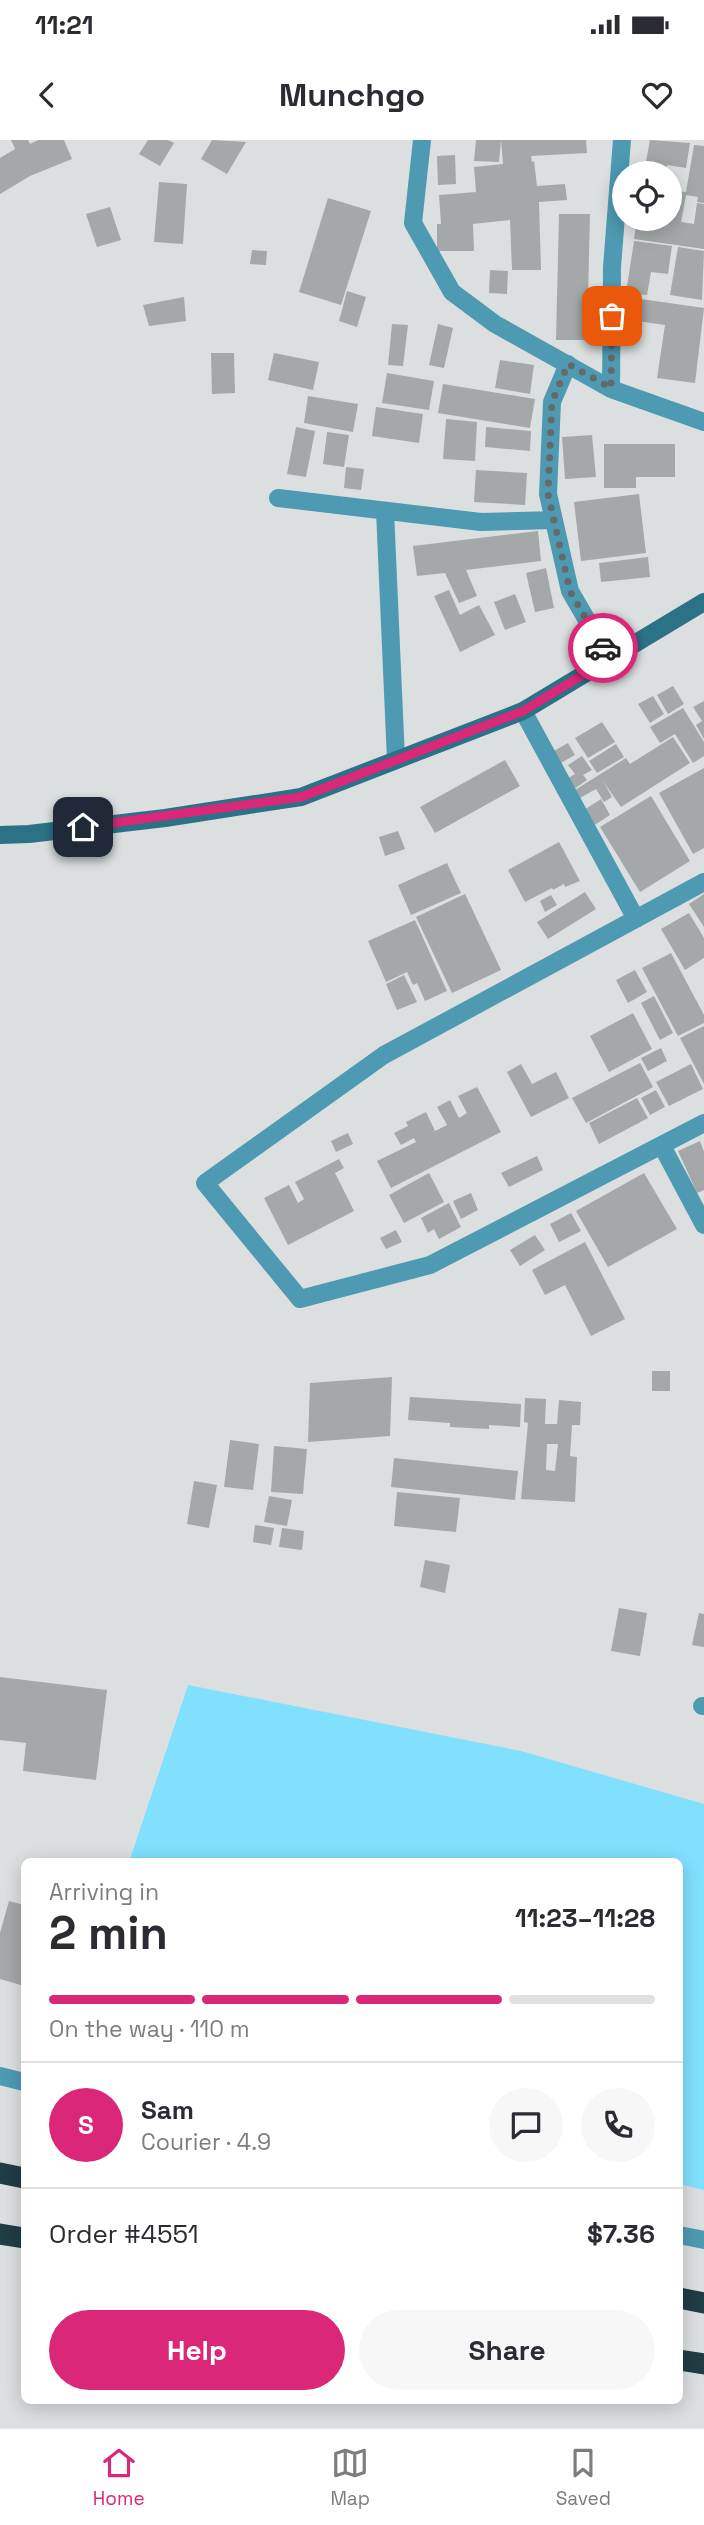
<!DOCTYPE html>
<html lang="en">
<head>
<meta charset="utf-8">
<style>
  body { margin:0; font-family:"Space Grotesk",sans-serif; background:#f7f7f7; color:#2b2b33; height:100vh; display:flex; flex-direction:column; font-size:26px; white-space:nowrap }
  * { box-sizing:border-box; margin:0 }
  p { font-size:23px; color:#7c7c81 }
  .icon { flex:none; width:38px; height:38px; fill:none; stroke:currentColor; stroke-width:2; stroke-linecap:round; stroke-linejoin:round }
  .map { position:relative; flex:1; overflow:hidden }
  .sheet { position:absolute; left:21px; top:1718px; width:662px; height:546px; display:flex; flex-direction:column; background:#fff; border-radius:10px; box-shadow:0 4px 18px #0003 }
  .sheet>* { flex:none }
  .buttons { position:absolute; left:612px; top:21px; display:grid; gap:14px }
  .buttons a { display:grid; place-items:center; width:70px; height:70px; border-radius:50%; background:#fff; box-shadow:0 4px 18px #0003; font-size:35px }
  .pin { position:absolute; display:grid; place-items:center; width:60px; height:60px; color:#fff; margin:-30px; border-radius:14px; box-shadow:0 4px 10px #0006 }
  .courier { position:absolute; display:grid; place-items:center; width:70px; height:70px; margin:-35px; border:5px solid #db2777; border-radius:50%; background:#fff; color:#222; box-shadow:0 2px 9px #0007 }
  .headline em { font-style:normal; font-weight:700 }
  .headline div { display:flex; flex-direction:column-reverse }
  .headline { display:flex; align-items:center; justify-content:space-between; height:119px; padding:0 28px }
  h1 { font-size:46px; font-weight:700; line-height:52px }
  .bar { display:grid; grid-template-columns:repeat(4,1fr); gap:10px 7px; align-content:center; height:84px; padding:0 28px }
  .bar i { height:9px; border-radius:5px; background:#e1e1e2 }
  .bar .current { background:#db2777 }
  .bar p { grid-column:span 4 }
  .line { display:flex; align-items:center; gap:18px; padding:0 28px; border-top:2px solid #e1e1e2 }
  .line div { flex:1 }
  .round { display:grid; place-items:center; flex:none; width:74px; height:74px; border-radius:37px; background:#f7f7f7 }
  .button { display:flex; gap:14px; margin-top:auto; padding:14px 28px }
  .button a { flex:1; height:80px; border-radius:42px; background:#db2777; color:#fff; font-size:28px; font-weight:700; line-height:80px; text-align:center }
  .button a+a { background:#f7f7f7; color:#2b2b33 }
  .status { display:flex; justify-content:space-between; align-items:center; height:49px; padding:0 35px; background:#fff; direction:ltr }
  .status svg { height:19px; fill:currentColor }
  header { display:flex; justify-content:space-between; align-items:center; height:91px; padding:0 28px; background:#fff; font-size:32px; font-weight:700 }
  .tabs { display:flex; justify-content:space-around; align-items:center; height:98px; border-top:2px solid #e1e1e2; background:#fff; font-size:19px; color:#7c7c81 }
  .tabs a { display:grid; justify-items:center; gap:4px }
  .tabs .current { color:#db2777 }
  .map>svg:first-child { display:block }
  .green { fill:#81e0fe }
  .building { fill:#a4a8a9; fill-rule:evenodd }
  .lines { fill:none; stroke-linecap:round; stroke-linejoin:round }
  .street { stroke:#4d9ab2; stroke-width:18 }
  .secondary { stroke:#2c7287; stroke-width:18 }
  .highway { stroke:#203c45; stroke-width:21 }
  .done { stroke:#666969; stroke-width:7; stroke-dasharray:0 12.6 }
  .route { stroke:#db2777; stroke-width:9 }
</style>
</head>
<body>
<div class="status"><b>11:21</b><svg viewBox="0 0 49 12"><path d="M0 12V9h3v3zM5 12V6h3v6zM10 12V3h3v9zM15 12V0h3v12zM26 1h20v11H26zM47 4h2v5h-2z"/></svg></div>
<header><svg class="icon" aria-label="back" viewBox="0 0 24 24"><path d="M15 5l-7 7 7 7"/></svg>Munchgo<svg class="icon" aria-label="heart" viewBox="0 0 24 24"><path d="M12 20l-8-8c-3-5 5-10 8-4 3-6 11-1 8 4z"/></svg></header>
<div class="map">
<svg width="704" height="2287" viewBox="0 0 704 2287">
  <rect width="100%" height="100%" fill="#dbdfe0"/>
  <path class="green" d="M188 1545 521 1611 704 1664V2050L679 2044V1722H129Z"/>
  <path class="building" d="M11 0H28L30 4 38 0H64L72 19 30 36 0 54V18L15 9Z
    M148 0H168L174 3 160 26 139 14Z
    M212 0 246 2 227 34 201 19Z
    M476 0H501L499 22 474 21Z
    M501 0H586L587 13 531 16 532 22 534 21 537 46 565 44 567 60 539 62 541 130H512L510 80 473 84 474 111H437V84H441L439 55 476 52 474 27 503 24Z
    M650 0 690 3 686 28 667 25 666 33H644Z
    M694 5 704 6V63L697 62 698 57 686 55 681 82 694 84 697 63 704 64V109L634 99 637 79H670V50L686 52Z
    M455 15 456 44 438 45 437 16Z
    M159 42 187 44 183 104 154 102Z
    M328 58 371 71 341 165 299 152Z
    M110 67 121 100 97 107 86 74Z
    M559 74H590L587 200H556Z
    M634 101 672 106 668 134 651 132 647 155 626 153Z
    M678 107 704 111 702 160 670 155Z
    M252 110 267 111 266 125 250 124Z
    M490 130 508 131 507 154 489 153Z
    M347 151 366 157 357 187 339 181Z
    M184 157 186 181 149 186 143 165Z
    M634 158 704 168 695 243 657 238 665 185 630 180Z
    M392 184 408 185 403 226 388 225Z
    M438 184 453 188 444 228 429 225Z
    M211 213H234L235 253 212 254Z
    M274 213 319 222 313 250 268 240Z
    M500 220 534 225 530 254 495 248Z
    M387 233 434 241 429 270 382 263Z
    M443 244 535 259 530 288 438 273Z
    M308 256 358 264 353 292 304 283Z
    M376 267 423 274 419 303 372 296Z
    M446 279 477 282 475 321 443 319Z
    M296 287 315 291 306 337 287 334Z
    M486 287 531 291 530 311 485 307Z
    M327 292 349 295 344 327 323 324Z
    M592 295 596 337 565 339 562 297Z
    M604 304H675V337H636V348H604Z
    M346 327 364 329 361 350 344 348Z
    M476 330 527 333 525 365 474 362Z
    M639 354 646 413 581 421 574 362Z
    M538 391 541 421 466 430 477 456 459 463 445 433 417 436 413 406Z
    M648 417 650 437 601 442 599 423Z
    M546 428 554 468 535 472 526 433Z
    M449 450 460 475 479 465 495 495 460 512 434 456Z
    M515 454 526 482 505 490 494 462Z
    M673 546 684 564 668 574 657 555Z
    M653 556 664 574 650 583 638 564Z
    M704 561V599L696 585 702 581 693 567Z
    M683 568 704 602V616L693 623 675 594 660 603 650 587Z
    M602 582 615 602 588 618 575 598Z
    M673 597 690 623 621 667 603 641 612 657 604 662 596 649 580 658 575 650 626 618 630 624Z
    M568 603 575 615 559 624 552 612Z
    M616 604 624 617 597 633 589 621Z
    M582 616 592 630 583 635 587 640 574 649 567 639 575 634 568 625Z
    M505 620 520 646 435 693 420 667Z
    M704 628V708L693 714 659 653Z
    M651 656 690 721 640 752 600 687Z
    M601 659 610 675 593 686 584 670Z
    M398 691 405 709 385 716 379 697Z
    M559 702 580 741 565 747 564 744 553 750 552 748 525 762 508 730Z
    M447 723 461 753 411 775 398 745Z
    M585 752 596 769 548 799 537 782Z
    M465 754 501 830 452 853 416 777Z
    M704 754V787L689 764Z
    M551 755 557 765 545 772 540 761Z
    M689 773 704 798V818L685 830 661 789Z
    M415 780 447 851 425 861 417 843 413 845 407 832 386 842 368 801Z
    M671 813 704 875V883L678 896 642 828Z
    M635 830 647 852 628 863 616 840Z
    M404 835 417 862 397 870 386 844Z
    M654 856 673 893 660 900 641 863Z
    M633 873 652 909 609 932 590 896Z
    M704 886V944L680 898Z
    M661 908 667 921 648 931 641 918Z
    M640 923 653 947 586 983 572 958Z
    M521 924 532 944 556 932 569 958 531 977 507 932Z
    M691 924 703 949 669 966 656 942Z
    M477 947 501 992 391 1048 377 1021 416 1002 414 998 401 1005 394 993 408 986 406 982 426 972 435 991 447 985 437 967 450 960 459 978 467 973 458 956Z
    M656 950 665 967 650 975 641 958Z
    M637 958 648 978 599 1004 589 983Z
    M348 993 353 1004 336 1012 331 1001Z
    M700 1001 704 1012V1050L697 1053 678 1011Z
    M537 1016 543 1030 509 1047 501 1033Z
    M339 1019 344 1028 335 1033 354 1071 288 1105 264 1058 289 1045 298 1063 304 1059 295 1042Z
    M429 1033 444 1062 404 1083 389 1055Z
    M644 1033 677 1089 608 1127 576 1071Z
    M471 1053 478 1070 461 1079 453 1061Z
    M449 1063 461 1087 439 1099 434 1089 428 1093 421 1078Z
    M571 1073 581 1091 559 1102 550 1084Z
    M396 1090 402 1102 386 1109 380 1098Z
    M535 1095 545 1110 520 1126 510 1110Z
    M585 1102 625 1179 591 1196 565 1145 545 1155 532 1130Z
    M652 1231H670V1251H652Z
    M392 1237 390 1296 308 1302 310 1243Z
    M410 1257 521 1264 520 1287 489 1285V1289L450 1287V1283L408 1280Z
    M525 1258 546 1259 545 1284H557L559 1260 581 1262 580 1285H572L570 1316 577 1317 575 1362 521 1359 528 1283 524 1282ZM547 1304H558L555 1331 546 1330Z
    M230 1300 259 1304 253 1350 224 1347Z
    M274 1306 307 1309 303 1354 271 1352Z
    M394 1318 518 1331 515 1360 391 1347Z
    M194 1341 217 1345 209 1388 187 1384Z
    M397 1352 460 1358 456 1392 394 1386Z
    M269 1356 292 1360 287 1386 264 1382Z
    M255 1385 274 1388 271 1405 253 1402Z
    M282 1388 304 1391 302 1410 279 1407Z
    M425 1420 450 1425 445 1453 420 1447Z
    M619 1468 647 1473 640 1516 611 1511Z
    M699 1473 704 1474V1507L692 1505Z
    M0 1537 107 1550 96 1640 23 1631 26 1603 0 1600Z
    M9 1761 24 1765V1846L0 1839V1793Z"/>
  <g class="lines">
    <path class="street" d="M422 0 413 83 452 152 495 184 611 249 704 282
      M568 224 552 262 548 354 570 451 609 518
      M611 249 612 127 622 0
      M278 358 481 382 554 380
      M385 371 396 620
      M523 571 636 779
      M704 742 384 915 205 1043 300 1159 430 1125 704 983
      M662 1006 704 1085
      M702 1566H704
      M0 1936 24 1942
      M679 2095 704 2100"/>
    <path class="secondary" d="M0 695 29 694 165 678 301 657 523 571 704 462"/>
    <path class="highway" d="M0 2033 24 2038
      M0 2094 24 2098
      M679 2158 704 2163
      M679 2220 704 2224"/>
  </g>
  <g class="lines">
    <path class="done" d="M603 508 570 451 548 354 552 262 568 224 611 248 612 176"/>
    <path class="route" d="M83 687 301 657 523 571 609 519 603 508"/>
  </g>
</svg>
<div class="buttons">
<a><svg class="icon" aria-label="locate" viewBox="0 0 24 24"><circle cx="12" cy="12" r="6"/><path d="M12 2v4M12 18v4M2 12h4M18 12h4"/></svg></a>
</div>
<div class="pin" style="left:612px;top:176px;background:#ea580c"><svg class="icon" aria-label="bag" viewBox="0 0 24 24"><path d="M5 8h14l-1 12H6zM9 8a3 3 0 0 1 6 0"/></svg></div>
<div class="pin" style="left:83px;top:687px;background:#1f2937"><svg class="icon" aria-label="home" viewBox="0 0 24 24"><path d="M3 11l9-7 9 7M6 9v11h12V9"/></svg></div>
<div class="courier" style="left:603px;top:508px"><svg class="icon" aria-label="car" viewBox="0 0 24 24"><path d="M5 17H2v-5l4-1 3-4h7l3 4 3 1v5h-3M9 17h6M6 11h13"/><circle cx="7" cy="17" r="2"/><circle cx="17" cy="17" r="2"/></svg></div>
<section class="sheet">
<div class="headline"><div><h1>2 min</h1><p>Arriving in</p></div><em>11:23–11:28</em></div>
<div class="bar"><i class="current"></i><i class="current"></i><i class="current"></i><i></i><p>On the way · 110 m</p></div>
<div class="line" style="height:126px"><b class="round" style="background:#db2777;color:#fff">S</b><div><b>Sam</b><p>Courier · 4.9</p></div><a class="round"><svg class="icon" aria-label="chat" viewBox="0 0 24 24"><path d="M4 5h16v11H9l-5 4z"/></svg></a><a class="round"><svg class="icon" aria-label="phone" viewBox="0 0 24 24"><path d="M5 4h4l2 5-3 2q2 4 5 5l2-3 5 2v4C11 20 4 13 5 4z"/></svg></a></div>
<div class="line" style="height:91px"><div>Order #4551</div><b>$7.36</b></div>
<div class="button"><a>Help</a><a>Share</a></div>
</section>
</div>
<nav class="tabs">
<a class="current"><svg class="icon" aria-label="home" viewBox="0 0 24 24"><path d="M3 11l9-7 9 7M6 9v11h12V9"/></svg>Home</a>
<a><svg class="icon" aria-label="map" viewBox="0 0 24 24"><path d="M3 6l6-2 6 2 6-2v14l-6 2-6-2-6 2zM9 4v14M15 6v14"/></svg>Map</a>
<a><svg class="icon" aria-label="saved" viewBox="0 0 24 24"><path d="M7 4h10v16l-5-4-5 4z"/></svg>Saved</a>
</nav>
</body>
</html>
